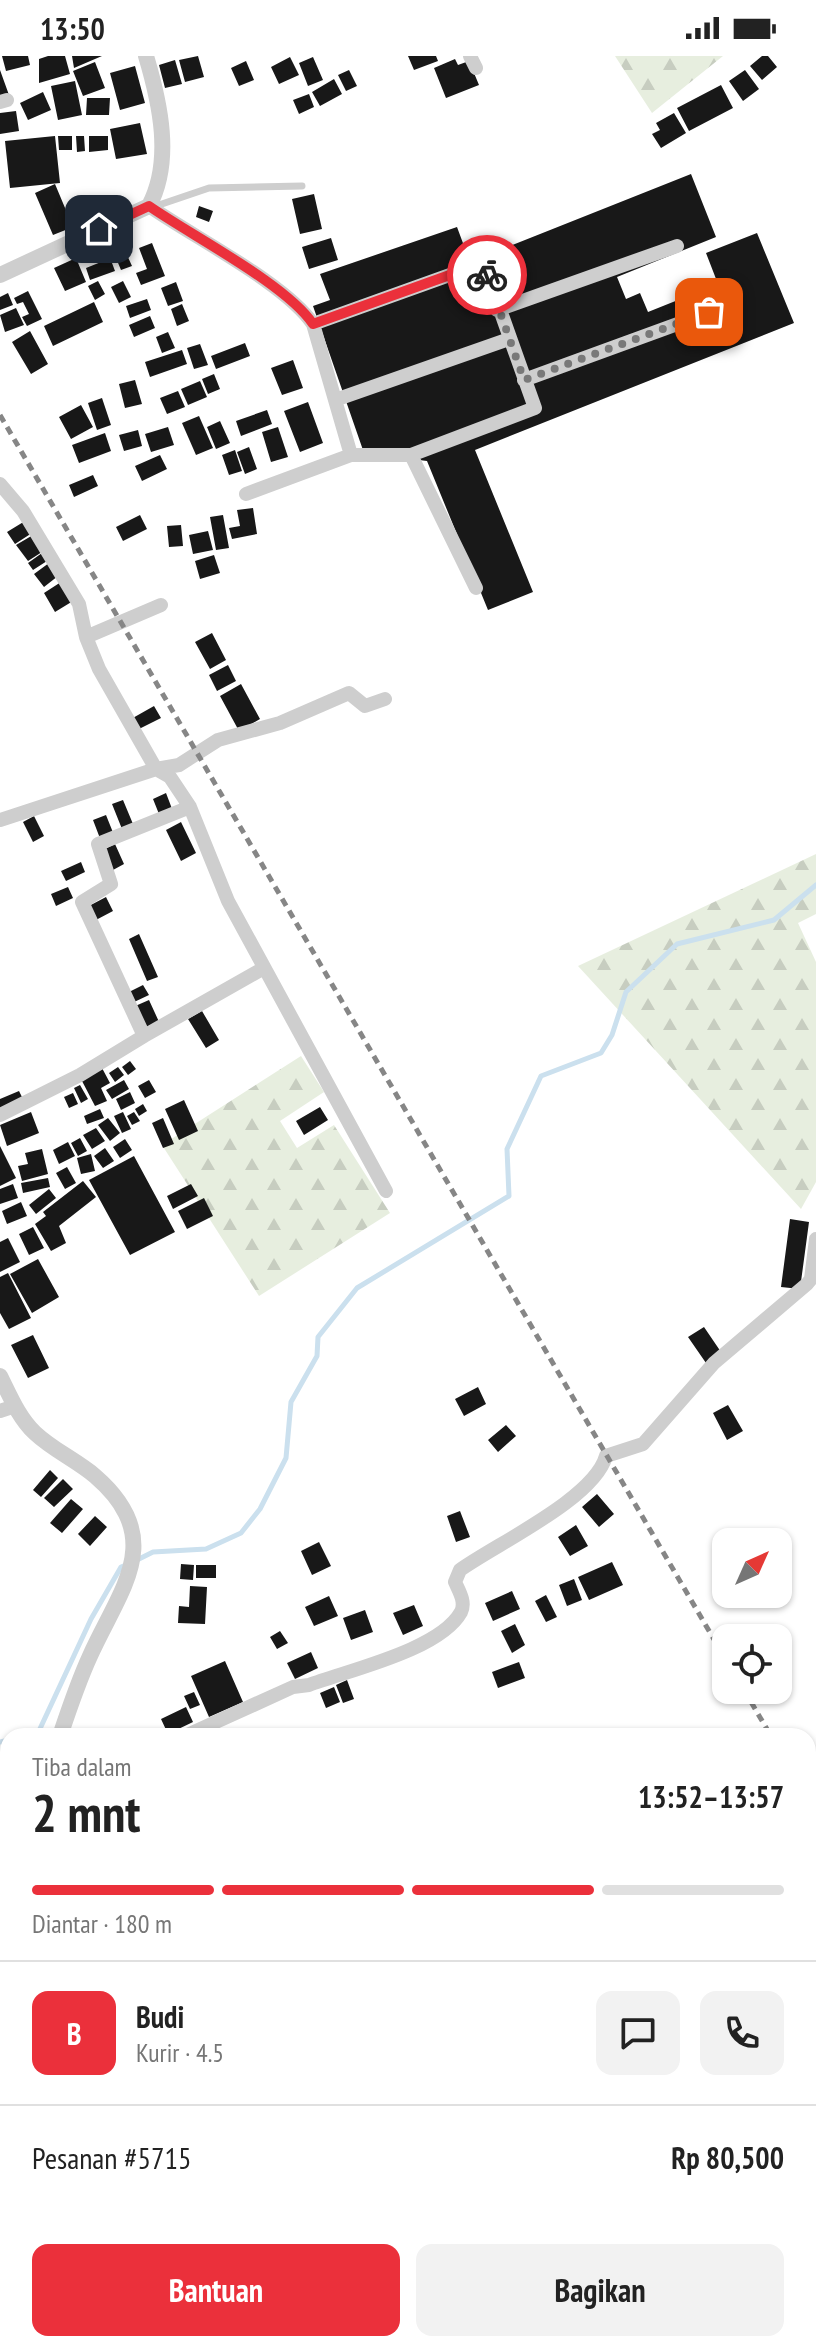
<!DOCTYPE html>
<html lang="id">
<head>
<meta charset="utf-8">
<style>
  body { margin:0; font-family:"PT Sans Narrow",sans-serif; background:#f2f2f2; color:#222; height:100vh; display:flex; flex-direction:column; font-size:30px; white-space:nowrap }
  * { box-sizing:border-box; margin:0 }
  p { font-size:26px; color:#767676 }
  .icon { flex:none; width:44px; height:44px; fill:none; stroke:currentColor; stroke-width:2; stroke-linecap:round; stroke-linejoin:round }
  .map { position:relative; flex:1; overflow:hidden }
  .panel { position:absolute; left:0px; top:1672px; width:816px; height:624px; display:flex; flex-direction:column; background:#fff; border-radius:24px 24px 0 0; box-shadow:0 2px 6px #0004 }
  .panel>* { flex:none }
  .needle { width:52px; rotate:45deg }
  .tools { position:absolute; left:712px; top:1472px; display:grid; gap:16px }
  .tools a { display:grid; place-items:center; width:80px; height:80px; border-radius:16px; background:#fff; box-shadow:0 2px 6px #0004; font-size:40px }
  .pin { position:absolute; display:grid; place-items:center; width:68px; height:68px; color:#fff; margin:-34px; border-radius:16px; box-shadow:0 4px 12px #0006 }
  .courier { position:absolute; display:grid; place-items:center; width:80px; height:80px; margin:-40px; border:6px solid #eb303b; border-radius:50%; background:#fff; color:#222; box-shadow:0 2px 10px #0007 }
  .head em { font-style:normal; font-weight:700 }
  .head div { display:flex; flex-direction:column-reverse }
  .head { display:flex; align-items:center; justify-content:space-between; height:136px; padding:0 32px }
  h1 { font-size:52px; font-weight:700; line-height:60px }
  .bar { display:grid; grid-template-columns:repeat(4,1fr); gap:12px 8px; align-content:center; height:96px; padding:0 32px }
  .bar i { height:10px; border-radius:6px; background:#e0e0e0 }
  .bar .current { background:#eb303b }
  .bar p { grid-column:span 4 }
  .line { display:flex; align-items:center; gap:20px; padding:0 32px; border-top:2px solid #e0e0e0 }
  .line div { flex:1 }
  .round { display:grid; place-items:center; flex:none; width:84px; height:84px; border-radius:16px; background:#f2f2f2 }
  .cta { display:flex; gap:16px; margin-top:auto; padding:16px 32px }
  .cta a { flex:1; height:92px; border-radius:16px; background:#eb303b; color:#fff; font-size:32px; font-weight:700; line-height:92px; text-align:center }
  .cta a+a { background:#f2f2f2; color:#222 }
  .status { display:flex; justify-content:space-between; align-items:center; height:56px; padding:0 40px; background:#fff; direction:ltr }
  .status svg { height:22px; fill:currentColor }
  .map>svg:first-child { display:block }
  .forest { fill:url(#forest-firs) }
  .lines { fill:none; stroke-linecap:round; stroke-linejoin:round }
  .stream { stroke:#cbe0ee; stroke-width:5 }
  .building { fill:#181818 }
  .service { stroke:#cecece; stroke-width:7 }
  .minor { stroke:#cecece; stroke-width:14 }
  .tertiary { stroke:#cecece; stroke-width:16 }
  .rail { stroke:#868686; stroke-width:5; stroke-dasharray:8 6; stroke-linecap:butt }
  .done { stroke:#797979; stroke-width:8; stroke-dasharray:0 14.4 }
  .route { stroke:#eb303b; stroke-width:10 }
</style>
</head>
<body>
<div class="status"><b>13:50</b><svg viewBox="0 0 49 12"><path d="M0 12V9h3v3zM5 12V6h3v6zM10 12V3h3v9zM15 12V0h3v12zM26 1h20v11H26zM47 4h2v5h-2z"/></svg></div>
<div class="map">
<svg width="816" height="2296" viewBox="0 0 816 2296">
  <defs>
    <pattern id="forest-firs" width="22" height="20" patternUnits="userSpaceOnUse" patternTransform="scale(2)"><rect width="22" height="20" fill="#e7eedf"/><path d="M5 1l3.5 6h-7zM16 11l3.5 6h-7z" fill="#c7cdc0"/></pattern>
  </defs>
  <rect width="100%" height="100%" fill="#fff"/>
  <path class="forest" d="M615 0H723L652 57Z
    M816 798V858L798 867 816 906V1126L801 1153 578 910Z
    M301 1000 324 1036 280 1065 297 1092 334 1069 390 1157 259 1240 162 1089Z"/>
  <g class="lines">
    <path class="stream" d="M135 1505 153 1496 206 1493 241 1477 260 1453 286 1402 291 1346 317 1300 318 1281 357 1232 509 1140 507 1093 541 1020 601 997 612 979 626 936 677 888 774 864 816 829
      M24 1680 38 1677 91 1563 121 1511 126 1509
      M0 1686 8 1684"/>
  </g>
  <path class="building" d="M2 0H28L30 9 6 15Z
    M48 0H65L70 18 39 27V3Z
    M72 0H102L74 12Z
    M198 0 204 21 185 26 179 4Z
    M408 0H436L438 5 414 14Z
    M762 0H768L777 11 762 24 750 10Z
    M290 1 299 19 279 28 271 11Z
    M313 1 323 24 308 30 299 7Z
    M455 3 458 9 469 5 479 29 446 42 434 12Z
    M175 4 182 28 165 32 159 9Z
    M246 5 254 24 239 30 231 12Z
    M95 6 105 32 83 40 73 15Z
    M135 10 145 47 120 54 110 17Z
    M0 14 9 39 0 42Z
    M349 14 357 30 346 35 338 19Z
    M745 14 759 33 743 45 729 25Z
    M334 23 342 38 320 50 312 36Z
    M75 25 82 59 58 64 51 30Z
    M721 29 733 52 689 75 677 52Z
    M43 36 51 54 28 64 20 47Z
    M309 38 314 51 299 58 293 44Z
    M87 42H110L109 59H86Z
    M16 55 19 75 0 78V57Z
    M674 57 686 77 661 92 652 78 660 74 656 67Z
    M140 67 147 98 116 103 110 73Z
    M55 80 60 127 10 132 5 85Z
    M58 80H72V94H59Z
    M76 80H84L85 95 77 96Z
    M89 80H108V94L89 96Z
    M691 118 716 181 617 221 626 243 640 237 648 256 718 228 706 197 757 177 794 267 475 394 533 536 488 554 427 405 364 397 313 250 330 244 320 218 457 171 467 198 487 199Z
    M55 128 73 171 53 179 35 137Z
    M314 138 322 173 300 178 292 143Z
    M199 150 213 155 209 166 196 161Z
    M331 182 338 204 309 213 302 191Z
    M121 186 132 210 121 214 111 190Z
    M152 187 165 220 141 229 136 217 147 213 139 192Z
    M106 191 115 215 90 224 86 212 101 206 97 194Z
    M76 202 86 226 65 235 54 212Z
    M98 225 105 238 95 244 88 230Z
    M123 225 131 241 119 247 111 231Z
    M176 226 183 245 168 250 161 232Z
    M28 235 42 263 27 270 22 261 29 258 23 246 17 248 14 242Z
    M8 237 13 249 0 254V241Z
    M147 243 151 254 130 262 126 250Z
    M94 246 103 266 53 290 44 270Z
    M182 248 189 265 177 270 171 253Z
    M16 252 24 269 5 276 0 259Z
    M150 260 155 272 134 281 129 269Z
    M30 275 48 308 31 318 12 286Z
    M168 276 175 292 162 297 156 281Z
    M245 287 250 300 216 313 211 300Z
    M200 288 208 309 194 313 187 292Z
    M182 294 187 308 150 321 145 306Z
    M293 304 303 332 282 339 271 312Z
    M214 318 220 333 208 338 202 323Z
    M135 324 142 348 125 352 119 328Z
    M200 325 207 341 188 349 181 333Z
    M178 335 185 351 167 358 160 342Z
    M102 342 111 369 97 374 88 347Z
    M308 346 323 387 300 396 284 355Z
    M81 349 93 371 71 383 59 361Z
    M267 354 272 368 241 380 236 365Z
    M199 360 213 392 196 399 182 367Z
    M220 365 230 387 216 393 207 371Z
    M168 371 174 389 151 396 145 378Z
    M278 371 288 401 271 406 262 376Z
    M138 374 142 390 124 395 119 379Z
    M105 377 111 395 79 407 72 389Z
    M249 391 257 413 245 418 237 396Z
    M235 394 242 415 229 419 222 399Z
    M160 399 167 413 142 425 135 410Z
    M93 419 98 430 74 441 69 429Z
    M253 452 257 478 232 483 229 472 240 470 237 454Z
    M140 459 147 473 123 485 116 471Z
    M223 459 229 492 216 494 210 461Z
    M25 465 32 477 15 488 7 476Z
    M181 469 183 490 169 491 167 470Z
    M208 475 213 494 193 498 189 479Z
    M33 479 42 496 28 505 16 489Z
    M42 497 47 505 33 514 28 507Z
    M214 499 220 517 200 523 195 505Z
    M49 507 58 520 44 531 34 518Z
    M61 526 73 545 55 556 44 537Z
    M212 577 226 604 210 613 195 586Z
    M228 609 236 625 217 635 209 619Z
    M241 628 260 663 239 675 220 640Z
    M154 650 161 662 137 674 131 663Z
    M166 737 174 758 161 763 153 743Z
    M123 744 133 768 122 773 112 748Z
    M106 759 114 779 101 785 93 764Z
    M34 760 44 780 33 786 23 766Z
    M181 766 196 797 181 805 166 774Z
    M115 788 124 808 113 814 103 794Z
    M81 806 85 816 66 825 61 815Z
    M68 831 73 842 56 850 51 838Z
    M106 841 113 855 94 865 87 851Z
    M139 878 158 921 147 925 129 883Z
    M143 929 149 939 132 947 127 937Z
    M149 944 160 968 144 976 133 951Z
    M202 955 219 984 206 992 188 963Z
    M130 1005 136 1013 128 1019 122 1011Z
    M118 1011 124 1019 115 1026 109 1017Z
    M102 1012 110 1027 101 1032 107 1045 95 1050 82 1025Z
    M124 1024 129 1033 112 1043 106 1034Z
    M149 1024 156 1036 145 1042 138 1030Z
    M80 1029 88 1043 81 1047 74 1032Z
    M19 1035 24 1045 0 1055V1043Z
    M130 1036 135 1047 121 1054 116 1043Z
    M73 1037 78 1048 69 1052 64 1041Z
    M184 1044 198 1075 179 1084 165 1053Z
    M143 1048 147 1055 139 1060 135 1053Z
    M320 1051 328 1064 304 1079 296 1065Z
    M100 1053 104 1062 87 1068 84 1060Z
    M31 1056 39 1077 7 1090 0 1069Z
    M123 1056 131 1073 122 1077 114 1060Z
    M134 1056 140 1065 132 1069 127 1060Z
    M108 1062 120 1077 110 1085 98 1069Z
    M163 1062 174 1088 163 1092 152 1067Z
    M96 1072 105 1085 92 1093 83 1079Z
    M80 1082 87 1095 78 1100 71 1087Z
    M125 1083 132 1094 120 1102 113 1091Z
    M68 1086 75 1100 59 1108 53 1094Z
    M0 1090 16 1122 0 1130Z
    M105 1092 114 1105 103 1112 94 1100Z
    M42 1093 48 1118 22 1125 18 1110 28 1108 25 1097Z
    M91 1098 95 1115 81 1118 77 1102Z
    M134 1100 175 1176 130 1199 89 1124Z
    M67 1111 76 1127 65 1133 56 1117Z
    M48 1122 50 1131 23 1137 21 1127Z
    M83 1125 96 1141 59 1170 66 1187 51 1195 35 1168 46 1160 43 1156Z
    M13 1128 18 1142 0 1148V1133Z
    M191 1128 198 1140 173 1153 167 1140Z
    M49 1133 56 1142 36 1158 29 1149Z
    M204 1142 213 1160 187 1173 178 1155Z
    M21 1146 27 1160 7 1168 2 1155Z
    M790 1163 809 1166 800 1233 781 1231Z
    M33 1171 44 1192 29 1199 19 1178Z
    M8 1182 20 1206 0 1216V1186Z
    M38 1203 59 1241 32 1257 10 1218Z
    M8 1217 31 1262 9 1273 0 1257V1221Z
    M704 1271 721 1296 706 1307 688 1281Z
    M33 1279 49 1312 28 1322 11 1289Z
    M478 1331 486 1348 464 1360 455 1343Z
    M728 1349 743 1375 727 1384 713 1357Z
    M506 1369 516 1380 498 1396 488 1384Z
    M50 1414 58 1422 41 1441 33 1434Z
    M63 1423 73 1433 54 1451 44 1442Z
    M597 1438 614 1458 599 1471 582 1451Z
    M71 1443 83 1453 62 1477 50 1467Z
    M460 1455 470 1481 456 1486 447 1460Z
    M95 1460 107 1471 90 1490 78 1478Z
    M576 1469 588 1490 570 1500 558 1481Z
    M319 1486 331 1510 312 1519 301 1495Z
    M612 1506 623 1529 589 1544 578 1521Z
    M181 1508 194 1509 193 1524 180 1523Z
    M196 1509H216V1522H196Z
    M574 1523 582 1544 567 1550 559 1529Z
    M190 1530 207 1531 205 1568 178 1567 179 1550 189 1551Z
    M512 1535 520 1553 493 1565 485 1547Z
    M546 1539 557 1561 546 1566 535 1545Z
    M329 1540 338 1560 314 1570 305 1551Z
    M414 1549 423 1570 403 1579 393 1557Z
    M365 1554 373 1576 351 1584 343 1562Z
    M515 1568 525 1589 512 1597 501 1575Z
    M280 1575 288 1587 277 1593 270 1581Z
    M311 1596 318 1612 295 1623 287 1607Z
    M225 1605 243 1646 209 1661 191 1620Z
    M519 1606 525 1622 498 1632 492 1616Z
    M347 1624 354 1643 343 1647 336 1629Z
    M334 1631 340 1646 326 1652 320 1637Z
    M194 1636 200 1649 190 1653 184 1640Z
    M186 1651 193 1666 168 1678 161 1663Z
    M8 1733V1761L0 1763V1735Z
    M0 1811H8V1838L0 1839Z
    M814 1847 816 1869 808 1874V1850Z
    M816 1881V1907L808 1894V1886Z
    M8 1925V1960L3 1963 0 1929Z
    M816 1942V1963L808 1950Z
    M8 1999V2024L0 2011V2004Z
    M2 2038 8 2044 5 2061 0 2056Z
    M8 2227V2244L0 2249V2232Z
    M72 2288 75 2296H53Z
    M97 2288H116L103 2296Z
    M156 2288H171L176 2296H146Z"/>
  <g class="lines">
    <path class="service" d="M153 151 209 132 302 130"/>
    <path class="minor" d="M470 0 476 12
      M0 46 7 44
      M149 150C193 181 285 227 313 268
      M472 211 488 220 535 352 411 399H351L313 268Z
      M497 254 677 190
      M524 324 735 247
      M335 344 509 283
      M411 399 476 532
      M0 428 23 455 79 548 86 581 99 613 156 713 170 721 190 751 228 845 386 1135
      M246 438 351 399
      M86 581 161 549
      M0 764 156 713 179 709 218 684 280 667 349 637 365 650 385 643
      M144 980 264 912
      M0 1059 80 1019 144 980 82 846 111 828 98 788 190 751
      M0 1355 15 1350
      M185 1680 293 1631 309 1629C349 1614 440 1594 461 1556 466 1546 459 1535 455 1526L460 1514C496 1488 594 1443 606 1400L643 1388 714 1307 807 1228 811 1223 816 1183
      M0 1873 8 1868
      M808 1931 816 1927
      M0 2190 8 2206
      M815 2296 816 2295"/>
    <path class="tertiary" d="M0 219 149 150C173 105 160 47 146 0
      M0 1320C10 1340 19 1362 35 1377 53 1394 76 1404 95 1420 168 1483 120 1533 90 1600 78 1626 69 1653 60 1680
      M0 2267 8 2262"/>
    <path class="rail" d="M0 359 726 1604
      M744 1634 771 1680
      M808 1743 816 1757"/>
  </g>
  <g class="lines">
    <path class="done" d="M487 219 524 324 709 256"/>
    <path class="route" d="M99 173 149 150C192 180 286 228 313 268L472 211 487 219"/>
  </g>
</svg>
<div class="tools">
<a><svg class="needle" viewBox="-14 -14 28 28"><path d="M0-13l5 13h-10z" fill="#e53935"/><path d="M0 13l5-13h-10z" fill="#767676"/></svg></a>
<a><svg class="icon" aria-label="locate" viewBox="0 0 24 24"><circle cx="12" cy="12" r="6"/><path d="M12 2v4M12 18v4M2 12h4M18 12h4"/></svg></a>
</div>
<div class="pin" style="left:709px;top:256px;background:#ea580c"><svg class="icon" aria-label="bag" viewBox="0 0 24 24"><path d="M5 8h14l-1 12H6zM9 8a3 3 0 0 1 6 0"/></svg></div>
<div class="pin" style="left:99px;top:173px;background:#1f2937"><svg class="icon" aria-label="home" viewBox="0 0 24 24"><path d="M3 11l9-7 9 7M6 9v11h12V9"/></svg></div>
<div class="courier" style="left:487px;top:219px"><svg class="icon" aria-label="bike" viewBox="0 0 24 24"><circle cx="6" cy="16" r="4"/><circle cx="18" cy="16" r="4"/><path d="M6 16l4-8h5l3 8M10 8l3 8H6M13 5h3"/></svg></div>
<section class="panel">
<div class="head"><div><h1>2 mnt</h1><p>Tiba dalam</p></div><em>13:52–13:57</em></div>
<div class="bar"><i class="current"></i><i class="current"></i><i class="current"></i><i></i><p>Diantar · 180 m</p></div>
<div class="line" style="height:144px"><b class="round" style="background:#eb303b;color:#fff">B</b><div><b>Budi</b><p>Kurir · 4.5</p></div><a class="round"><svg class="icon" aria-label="chat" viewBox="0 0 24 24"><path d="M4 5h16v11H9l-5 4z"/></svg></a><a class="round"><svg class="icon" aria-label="phone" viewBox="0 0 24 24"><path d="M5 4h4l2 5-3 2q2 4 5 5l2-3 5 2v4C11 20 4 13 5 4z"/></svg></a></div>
<div class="line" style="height:104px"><div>Pesanan #5715</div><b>Rp 80,500</b></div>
<div class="cta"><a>Bantuan</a><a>Bagikan</a></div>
</section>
</div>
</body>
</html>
